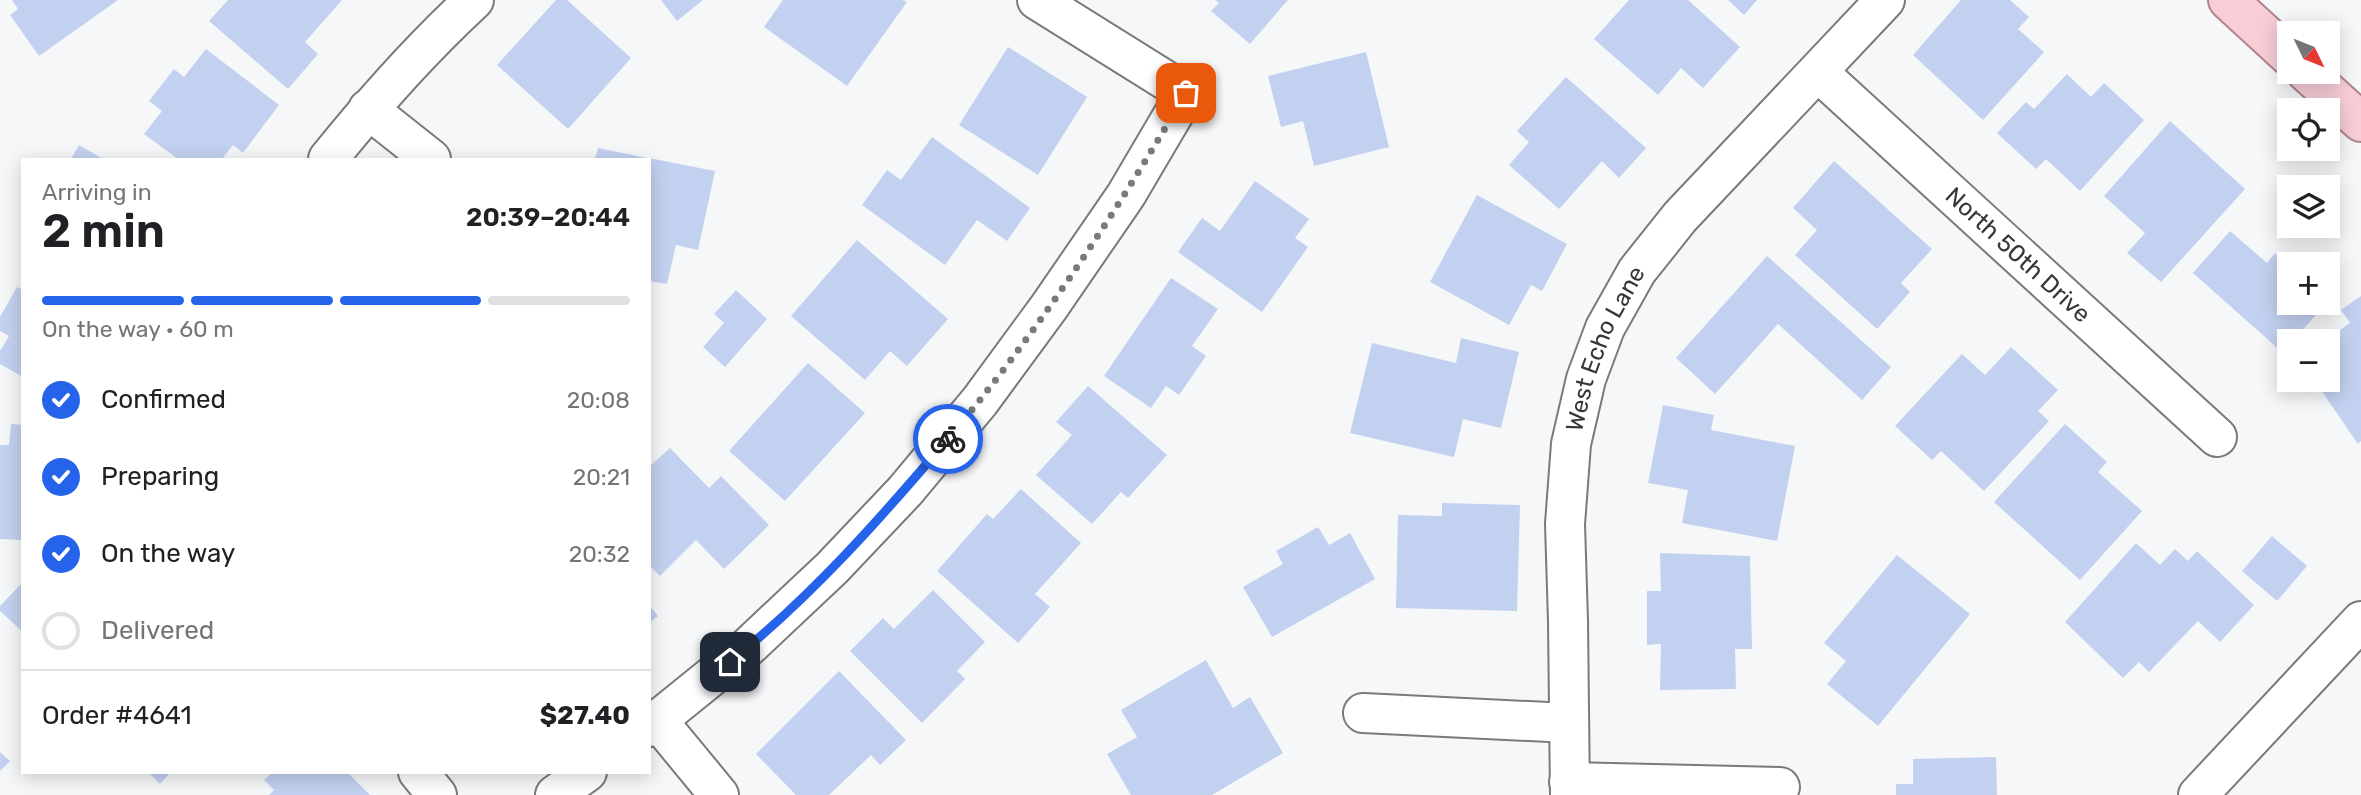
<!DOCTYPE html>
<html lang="en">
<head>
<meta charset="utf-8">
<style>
  body { margin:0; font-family:Rubik,sans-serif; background:#f6f6f6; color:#202124; height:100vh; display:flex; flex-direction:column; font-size:26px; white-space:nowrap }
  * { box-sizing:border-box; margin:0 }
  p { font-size:23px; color:#757577 }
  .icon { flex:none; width:38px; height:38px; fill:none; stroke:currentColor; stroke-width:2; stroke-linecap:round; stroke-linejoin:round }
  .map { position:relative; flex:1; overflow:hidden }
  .side { position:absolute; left:21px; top:158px; width:630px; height:616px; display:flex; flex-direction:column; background:#fff; border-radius:0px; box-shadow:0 4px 18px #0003 }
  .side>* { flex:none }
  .needle { width:46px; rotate:133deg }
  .fabs { position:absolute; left:2277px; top:21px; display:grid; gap:14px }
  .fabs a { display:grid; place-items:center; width:63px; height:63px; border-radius:0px; background:#fff; box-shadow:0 4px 18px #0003; font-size:35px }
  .pin { position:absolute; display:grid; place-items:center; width:60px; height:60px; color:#fff; margin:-30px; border-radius:14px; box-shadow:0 4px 10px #0006 }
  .courier { position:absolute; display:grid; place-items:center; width:70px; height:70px; margin:-35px; border:5px solid #2563eb; border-radius:50%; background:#fff; color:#222; box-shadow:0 2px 9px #0007 }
  .overview em { font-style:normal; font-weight:600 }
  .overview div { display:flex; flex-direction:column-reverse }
  .overview { display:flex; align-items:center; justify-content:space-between; height:119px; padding:0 21px }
  h1 { font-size:46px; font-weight:600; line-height:52px }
  .bar { display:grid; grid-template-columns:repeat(4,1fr); gap:10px 7px; align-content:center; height:84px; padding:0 21px }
  .bar i { height:9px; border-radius:5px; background:#e0e0e0 }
  .bar .selected { background:#2563eb }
  .bar p { grid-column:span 4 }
  .line { display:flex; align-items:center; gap:18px; padding:0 21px; border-top:2px solid #e0e0e0 }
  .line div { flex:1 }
  ol { padding:0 21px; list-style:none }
  li { display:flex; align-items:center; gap:21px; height:77px }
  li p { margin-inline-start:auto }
  li .icon { padding:7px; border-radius:50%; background:#2563eb; color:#fff; stroke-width:4 }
  li:last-child { color:#757577 }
  li i { width:38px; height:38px; border:4px solid #e0e0e0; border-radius:50% }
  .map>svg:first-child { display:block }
  .building { fill:#c3d1f0 }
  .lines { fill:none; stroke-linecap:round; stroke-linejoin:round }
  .minor-casing { stroke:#7a7a7b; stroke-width:42 }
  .major-casing { stroke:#b2838d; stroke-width:42 }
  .minor { stroke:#fff; stroke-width:38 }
  .major { stroke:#f8cdd6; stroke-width:38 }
  .done { stroke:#7a7a7b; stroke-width:7; stroke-dasharray:0 12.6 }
  .route { stroke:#2563eb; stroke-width:9 }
  .labels { text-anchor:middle; stroke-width:7; stroke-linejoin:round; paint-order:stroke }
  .street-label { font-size:24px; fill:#373737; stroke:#fff }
</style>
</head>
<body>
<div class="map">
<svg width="2361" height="795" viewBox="0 0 2361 795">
  <rect width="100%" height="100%" fill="#f6f7f8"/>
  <path class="building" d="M12 0H118L39 56 10 15 18 9Z
    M228 0H342L305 42 318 54 288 89 209 21Z
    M556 0H567L631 58 568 129 497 65Z
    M661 0H703L677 21Z
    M783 0H903L907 2 847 86 764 27Z
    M1215 0H1288L1250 44 1211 11 1219 3Z
    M1629 0H1688L1740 47 1703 88 1681 68 1658 95 1594 39Z
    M1728 0H1757L1744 15Z
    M1961 0H2010L2029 17 2018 29 2044 52 1983 120 1913 55Z
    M1008 47 1087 97 1038 175 959 125Z
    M206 49 279 105 243 153 233 145 222 159H178L144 134 162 111 149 101 174 69 184 77Z
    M1366 52 1389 147 1314 166 1303 121 1281 127 1268 76Z
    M2067 74 2091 97 2104 83 2144 120 2080 191 2046 159 2036 169 1997 133 2026 102 2034 109Z
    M1566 77 1646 148 1619 178 1602 161 1559 209 1509 165 1529 142 1517 131Z
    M2170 121 2245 189 2161 282 2127 253 2145 233 2104 196Z
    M932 137 1030 208 1007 241 977 220 945 265 862 205 887 170 901 180Z
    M79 145 103 159H71Z
    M598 148 647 158V159H595Z
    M649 158 715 171 698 250 676 245 667 284 649 281Z
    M1834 161 1932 249 1901 283 1910 292 1877 329 1795 255 1817 230 1793 208Z
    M1255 181 1309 219 1295 238 1308 247 1262 312 1178 252 1202 218 1220 231Z
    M1477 195 1567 244 1542 291 1531 285 1509 325 1430 282Z
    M2230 231 2267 263 2275 253 2289 265V303H2312L2320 310 2293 341H2289V346L2283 353 2193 273Z
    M857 240 948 319 907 366 890 351 865 380 791 316Z
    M1767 256 1891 367 1862 400 1778 324 1715 394 1676 358Z
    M1171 278 1218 309 1192 346 1206 356 1179 395 1166 386 1151 408 1104 376Z
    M17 287 23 290V377L0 364V351L9 336 0 331V317Z
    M736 290 767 319 725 367 703 347 724 323 714 314Z
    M2361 296V441L2358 444 2314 380H2328V341H2324L2350 323 2341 310Z
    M1461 338 1519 352 1501 428 1463 419 1454 457 1350 433 1372 343 1456 363Z
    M2011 347 2058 390 2038 411 2049 421 1984 491 1941 451 1932 460 1895 426 1962 354 1985 375Z
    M808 363 865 413 785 501 729 451Z
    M1088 386 1167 455 1128 498 1121 492 1092 524 1036 475 1072 435 1056 422Z
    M1663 405 1714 415 1711 430 1795 446 1777 541 1682 523 1688 490 1648 483Z
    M11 424 23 425V540L0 539V445H9Z
    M2065 424 2107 462 2098 472 2142 511 2080 580 1994 502Z
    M670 448 709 488 721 476 769 525 724 569 696 540 660 576 649 565V467Z
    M1021 489 1081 543 1035 594 1050 607 1018 643 937 571 987 514 993 519Z
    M1442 503 1520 505 1517 611 1396 608 1398 515 1442 516Z
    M1318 527 1329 545 1350 533 1375 579 1272 637 1243 587 1283 564 1276 551Z
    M2272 536 2307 566 2277 601 2242 571Z
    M2136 543 2160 565 2175 549 2188 561 2197 551 2254 605 2220 642 2198 621 2149 672 2139 662 2123 678 2065 622Z
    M1660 553 1750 556 1752 649H1735L1736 689 1660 690 1661 644 1647 645V591H1661Z
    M1897 555 1970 614 1878 726 1827 684 1846 661 1824 643Z
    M23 582V632L0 611V606Z
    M933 590 985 642 957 671 965 679 922 723 850 651 883 618 894 629Z
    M649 605 658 616 649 623Z
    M1206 660 1233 708 1250 697 1283 753 1212 795H1131L1107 754 1137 737 1121 710Z
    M839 671 906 740 880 765 871 755 829 795H796L756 754Z
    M0 752 10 761 0 771Z
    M1996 757 1997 795H1896V784H1913V759Z
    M148 772H171L160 784Z
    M273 772H347L370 795H269L274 790 264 780Z"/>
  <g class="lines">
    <g class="minor-casing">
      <g id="minor">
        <path id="s1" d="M1818 72 2217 437"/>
        <path d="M368 109 431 159"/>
        <path d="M328 159C373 103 421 49 474 0"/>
        <path d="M1363 713 1569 723"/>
        <path d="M658 721 719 795"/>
        <path d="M649 727 748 647 832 568 905 491 980 401 1049 307 1126 195 1186 93 1037 0"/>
        <path d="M418 772 437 795"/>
        <path d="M1569 782 1780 787"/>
        <path d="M555 795 587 772"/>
        <path id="s2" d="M1570 795 1568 621 1565 524 1571 444 1586 379 1605 328 1637 271 1680 217 1885 0"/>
        <path d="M2198 795 2361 621"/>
      </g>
    </g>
    <g class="major-casing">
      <path id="major" d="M2228 0 2289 56
        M2306 72 2361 122"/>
    </g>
    <use href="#minor" class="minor"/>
    <use href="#major" class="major"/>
  </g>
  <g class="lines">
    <path class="done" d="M948 439C1038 332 1115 214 1186 93"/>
    <path class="route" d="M730 662C811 597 881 518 948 439"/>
  </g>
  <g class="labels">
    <g class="street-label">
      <text dy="8" stroke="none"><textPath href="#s1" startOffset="271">North 50th Drive</textPath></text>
      <text dy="8" stroke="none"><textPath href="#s2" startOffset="453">West Echo Lane</textPath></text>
    </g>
  </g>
</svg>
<div class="fabs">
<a><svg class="needle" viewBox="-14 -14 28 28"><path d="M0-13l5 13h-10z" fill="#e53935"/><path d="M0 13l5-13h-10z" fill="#757577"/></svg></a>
<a><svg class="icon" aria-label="locate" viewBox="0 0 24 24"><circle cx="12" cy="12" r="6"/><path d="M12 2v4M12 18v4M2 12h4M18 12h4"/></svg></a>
<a><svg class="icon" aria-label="layers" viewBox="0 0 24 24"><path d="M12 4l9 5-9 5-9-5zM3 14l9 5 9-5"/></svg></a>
<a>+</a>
<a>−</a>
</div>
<div class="pin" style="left:1186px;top:93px;background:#ea580c"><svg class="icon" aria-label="bag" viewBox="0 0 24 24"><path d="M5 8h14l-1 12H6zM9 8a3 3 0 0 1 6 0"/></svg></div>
<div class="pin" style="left:730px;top:662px;background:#1f2937"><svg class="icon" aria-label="home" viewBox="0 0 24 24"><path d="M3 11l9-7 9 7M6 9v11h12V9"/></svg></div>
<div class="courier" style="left:948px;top:439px"><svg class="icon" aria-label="bike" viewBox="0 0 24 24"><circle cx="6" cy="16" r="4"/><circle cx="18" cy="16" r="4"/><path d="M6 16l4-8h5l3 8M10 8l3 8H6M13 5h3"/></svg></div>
<section class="side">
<div class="overview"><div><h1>2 min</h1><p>Arriving in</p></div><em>20:39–20:44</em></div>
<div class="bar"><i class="selected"></i><i class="selected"></i><i class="selected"></i><i></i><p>On the way · 60 m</p></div>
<ol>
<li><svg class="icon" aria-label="check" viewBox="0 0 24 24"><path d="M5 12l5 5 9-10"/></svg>Confirmed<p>20:08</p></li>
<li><svg class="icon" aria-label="check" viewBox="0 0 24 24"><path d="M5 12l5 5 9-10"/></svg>Preparing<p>20:21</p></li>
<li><svg class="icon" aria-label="check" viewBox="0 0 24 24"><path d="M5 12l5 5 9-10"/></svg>On the way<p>20:32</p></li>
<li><i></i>Delivered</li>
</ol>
<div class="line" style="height:91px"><div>Order #4641</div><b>$27.40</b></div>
</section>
</div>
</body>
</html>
